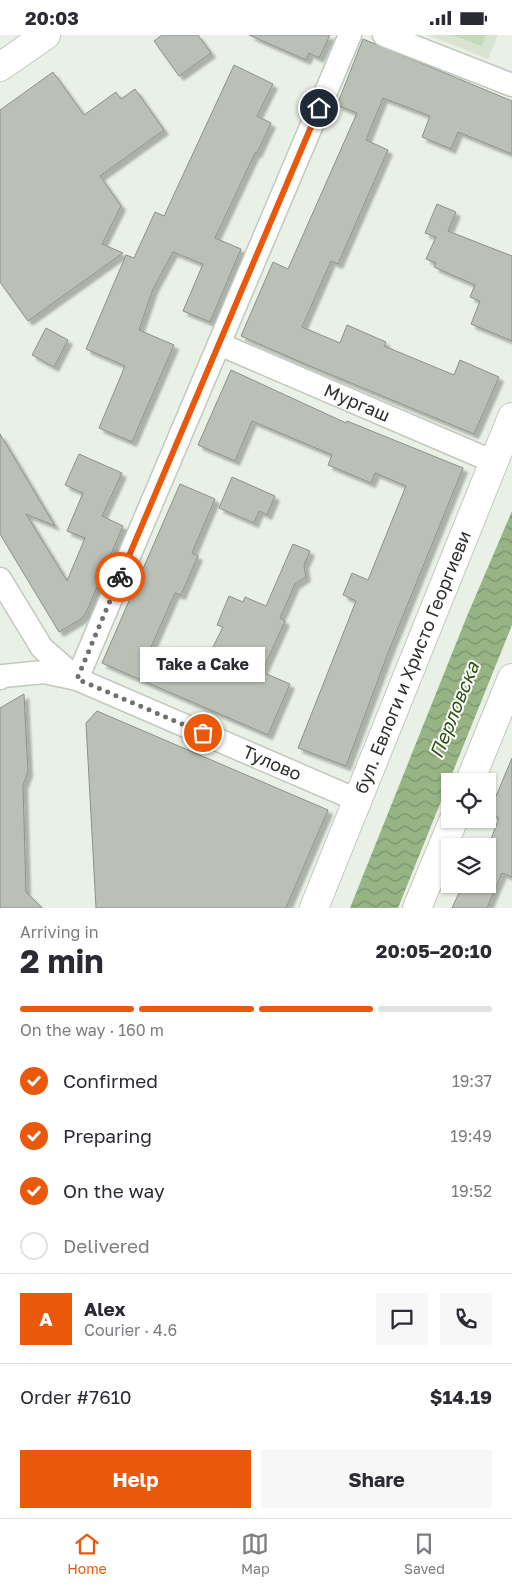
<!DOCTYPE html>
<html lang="en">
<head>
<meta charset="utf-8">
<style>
  body { margin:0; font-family:"Golos Text",sans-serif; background:#f7f7f7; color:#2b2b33; height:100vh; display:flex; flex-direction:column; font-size:19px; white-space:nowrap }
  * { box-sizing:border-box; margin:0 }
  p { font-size:16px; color:#7c7c81 }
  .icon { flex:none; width:28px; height:28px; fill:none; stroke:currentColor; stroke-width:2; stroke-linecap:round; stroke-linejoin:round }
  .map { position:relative; height:873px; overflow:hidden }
  .side { display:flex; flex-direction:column; background:#fff; flex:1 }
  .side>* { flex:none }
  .tools { position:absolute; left:441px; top:738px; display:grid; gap:10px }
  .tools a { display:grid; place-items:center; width:55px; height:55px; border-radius:0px; background:#fff; box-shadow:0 1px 4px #0004; font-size:25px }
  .pin { position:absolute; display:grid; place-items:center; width:42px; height:42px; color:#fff; margin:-21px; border:2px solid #fff; border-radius:50%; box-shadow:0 1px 5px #0007 }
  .courier { position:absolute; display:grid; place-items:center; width:50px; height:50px; margin:-25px; border:4px solid #ea580c; border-radius:50%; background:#fff; color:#222; box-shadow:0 1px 6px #0007 }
  .bubble { position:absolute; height:35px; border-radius:0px; background:#fff; box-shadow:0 1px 4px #0004; font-size:16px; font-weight:700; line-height:35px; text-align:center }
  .summary em { font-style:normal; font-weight:700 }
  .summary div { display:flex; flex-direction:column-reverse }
  .summary { display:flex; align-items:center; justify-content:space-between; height:85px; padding:0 20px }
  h1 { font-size:32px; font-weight:700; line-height:38px }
  .bar { display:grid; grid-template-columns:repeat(4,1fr); gap:8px 5px; align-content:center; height:60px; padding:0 20px }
  .bar i { height:6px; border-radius:4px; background:#e1e1e2 }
  .bar .current { background:#ea580c }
  .bar p { grid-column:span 4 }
  .line { display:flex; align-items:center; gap:12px; padding:0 20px; border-top:1px solid #e1e1e2 }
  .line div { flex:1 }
  .round { display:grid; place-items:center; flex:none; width:52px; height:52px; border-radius:0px; background:#f7f7f7 }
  ol { padding:0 20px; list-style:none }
  li { display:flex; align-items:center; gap:15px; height:55px }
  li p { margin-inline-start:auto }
  li .icon { padding:5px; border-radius:50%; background:#ea580c; color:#fff; stroke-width:4 }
  li:last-child { color:#7c7c81 }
  li i { width:28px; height:28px; border:2px solid #e1e1e2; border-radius:50% }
  .action { display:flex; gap:10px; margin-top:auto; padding:10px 20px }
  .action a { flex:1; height:58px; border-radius:0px; background:#ea580c; color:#fff; font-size:20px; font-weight:700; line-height:58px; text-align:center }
  .action a+a { background:#f7f7f7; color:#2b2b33 }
  .status { display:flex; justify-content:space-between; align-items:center; height:35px; padding:0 25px; background:#fff; direction:ltr }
  .status svg { height:14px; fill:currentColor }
  .tabs { display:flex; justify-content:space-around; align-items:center; height:70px; border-top:1px solid #e1e1e2; background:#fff; font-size:14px; color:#7c7c81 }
  .tabs a { display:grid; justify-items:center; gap:2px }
  .tabs .current { color:#ea580c }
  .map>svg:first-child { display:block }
  .built { fill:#d8e3d2 }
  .park { fill:#c3dab6 }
  .water { fill:url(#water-waves) }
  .building { fill:#bac0b6; stroke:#8c9289; filter:url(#shadow) }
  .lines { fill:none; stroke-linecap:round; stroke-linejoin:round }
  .minor-casing { stroke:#c2c8be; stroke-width:25 }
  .tertiary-casing { stroke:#c2c8be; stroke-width:30 }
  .secondary-casing { stroke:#c2c8be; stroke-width:30 }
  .minor { stroke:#fff; stroke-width:22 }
  .tertiary { stroke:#fff; stroke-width:28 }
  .secondary { stroke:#fff; stroke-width:28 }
  .done { stroke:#6f736d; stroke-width:5; stroke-dasharray:0 9 }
  .route { stroke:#ea580c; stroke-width:6 }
  .labels { text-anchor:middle; stroke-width:4; stroke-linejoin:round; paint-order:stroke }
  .street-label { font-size:18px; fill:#2e302c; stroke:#fff }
  .water-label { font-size:19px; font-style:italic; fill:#2f5411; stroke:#fff }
</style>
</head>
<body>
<div class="status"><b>20:03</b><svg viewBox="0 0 49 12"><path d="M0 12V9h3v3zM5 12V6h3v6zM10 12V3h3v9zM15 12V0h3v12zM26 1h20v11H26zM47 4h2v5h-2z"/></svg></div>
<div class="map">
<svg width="512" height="873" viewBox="0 0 512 873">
  <defs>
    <pattern id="water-waves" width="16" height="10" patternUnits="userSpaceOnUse" patternTransform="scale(1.25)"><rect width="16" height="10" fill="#97b485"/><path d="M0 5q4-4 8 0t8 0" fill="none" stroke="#7c936d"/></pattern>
    <filter id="shadow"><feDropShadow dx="4.5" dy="4.5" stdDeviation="1" flood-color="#0004"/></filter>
  </defs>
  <rect width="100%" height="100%" fill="#e9f0e5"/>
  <path class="built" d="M428 0H498L488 24Z"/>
  <path class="park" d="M452 0H486L482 11Z"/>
  <path class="water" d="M512 476V590L398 873H350L467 581Z"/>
  <path class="building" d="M162 0H198L211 18 179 41 154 6Z
    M249 0H330L319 23 309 18 306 25Z
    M363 4 512 66V119L458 97 451 114 422 102 430 81 383 63 366 105 388 115 338 229 331 226 302 292 340 308 347 290 386 307 384 311 454 340 460 325 499 342 474 399 305 329 241 301 273 227 288 234 357 78 337 70Z
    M234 30 273 49 257 81 271 88 257 118H255L215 203 241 214 210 287 183 276 203 229 173 217 153 254 139 295 174 310 132 407 99 393 125 331 86 314 126 220 134 223 155 177 164 181Z
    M53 37 84 80 116 57 121 64 135 54 164 95 100 141 121 171 102 209 123 218 28 286 0 247V75Z
    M437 169 456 177 448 196 512 221V306L471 289 480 266 470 262 475 250 434 232 436 228 426 224 436 202 425 198Z
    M46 293 68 305 54 332 32 320Z
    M231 335 346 388 347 386 463 433 388 618 346 731 298 713 356 566 343 560 352 538 368 545 406 451 375 438 371 448 328 430 332 420 252 386 235 426 198 410Z
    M0 399 55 491 26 479 67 546 85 503 67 496 83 458 65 450 79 419 122 438 102 481 123 491 86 578 81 584 59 597 0 499Z
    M232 442 275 461 267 480 259 476 254 488 219 473Z
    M180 449 215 464 192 518 198 521 181 560 175 558 151 612 181 625 186 615 207 624 223 592 217 590 229 561 243 567 245 562 266 571 293 509 310 516 304 530 306 542 295 549 280 583 285 586 262 637 290 649 268 700 102 628Z
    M24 659 28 737 23 750 26 857 42 873H0V673Z
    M97 676 328 775 286 873H96L86 688Z
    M512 723V842L502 838 487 873H452L463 849H488V812L499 783 489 778Z"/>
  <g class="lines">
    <g class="minor-casing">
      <g id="minor">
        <path d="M384 0 512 50"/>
        <path id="s1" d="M219 309 494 427"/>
        <path d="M0 544 42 613 74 641"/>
        <path id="s2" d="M0 643 3 641 44 637 77 644 357 765"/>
        <path d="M77 644 350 0"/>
      </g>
    </g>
    <g class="tertiary-casing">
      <path id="tertiary" d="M0 32 46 0"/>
    </g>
    <g class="secondary-casing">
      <g id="secondary">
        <path d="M470 746 512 643"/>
        <path id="s3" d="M314 873 512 382"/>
        <path d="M417 873 454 784"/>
      </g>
    </g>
    <use href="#minor" class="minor"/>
    <use href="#tertiary" class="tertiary"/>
    <use href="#secondary" class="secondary"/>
  </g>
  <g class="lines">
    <path class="done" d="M120 542 77 644 203 698"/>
    <path class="route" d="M120 542 319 73"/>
  </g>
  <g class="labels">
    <g class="street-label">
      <text dy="6" stroke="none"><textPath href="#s1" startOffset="150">Мургаш</textPath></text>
      <text dy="6" stroke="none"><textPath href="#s3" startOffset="265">бул. Евлоги и Христо Георгиеви</textPath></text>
      <text dy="6" stroke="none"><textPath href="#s2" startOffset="291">Тулово</textPath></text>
    </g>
    <g class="water-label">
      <text transform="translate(454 675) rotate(-68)" y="7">Перловска</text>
    </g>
  </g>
</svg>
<div class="tools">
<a><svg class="icon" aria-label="locate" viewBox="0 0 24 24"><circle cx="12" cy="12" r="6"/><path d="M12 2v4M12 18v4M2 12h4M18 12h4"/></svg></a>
<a><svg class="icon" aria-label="layers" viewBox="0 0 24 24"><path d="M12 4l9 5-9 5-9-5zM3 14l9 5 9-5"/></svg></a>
</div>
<div class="pin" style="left:203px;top:698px;background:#ea580c"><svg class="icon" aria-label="bag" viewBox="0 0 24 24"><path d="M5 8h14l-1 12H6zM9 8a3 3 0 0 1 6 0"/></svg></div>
<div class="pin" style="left:319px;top:73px;background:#1f2937"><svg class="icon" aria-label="home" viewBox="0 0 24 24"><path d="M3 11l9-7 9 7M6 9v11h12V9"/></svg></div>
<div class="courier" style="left:120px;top:542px"><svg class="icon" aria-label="bike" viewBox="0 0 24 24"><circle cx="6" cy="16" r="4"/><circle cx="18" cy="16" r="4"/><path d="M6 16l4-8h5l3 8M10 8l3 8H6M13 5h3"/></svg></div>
<div class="bubble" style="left:140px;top:612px;width:125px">Take a Cake</div>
</div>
<section class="side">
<div class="summary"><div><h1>2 min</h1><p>Arriving in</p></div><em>20:05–20:10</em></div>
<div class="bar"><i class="current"></i><i class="current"></i><i class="current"></i><i></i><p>On the way · 160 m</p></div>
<ol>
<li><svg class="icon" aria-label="check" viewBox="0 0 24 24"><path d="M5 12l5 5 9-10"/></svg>Confirmed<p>19:37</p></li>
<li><svg class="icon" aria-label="check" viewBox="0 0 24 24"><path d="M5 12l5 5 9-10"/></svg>Preparing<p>19:49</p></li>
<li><svg class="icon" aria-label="check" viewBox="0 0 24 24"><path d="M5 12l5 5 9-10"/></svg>On the way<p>19:52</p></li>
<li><i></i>Delivered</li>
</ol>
<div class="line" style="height:90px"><b class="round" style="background:#ea580c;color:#fff">A</b><div><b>Alex</b><p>Courier · 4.6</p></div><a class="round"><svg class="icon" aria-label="chat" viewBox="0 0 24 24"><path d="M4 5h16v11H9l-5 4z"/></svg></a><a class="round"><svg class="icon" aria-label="phone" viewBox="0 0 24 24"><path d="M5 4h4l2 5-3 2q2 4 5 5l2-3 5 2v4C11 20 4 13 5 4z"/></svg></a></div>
<div class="line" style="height:65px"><div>Order #7610</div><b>$14.19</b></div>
<div class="action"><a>Help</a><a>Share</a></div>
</section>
<nav class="tabs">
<a class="current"><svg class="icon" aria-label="home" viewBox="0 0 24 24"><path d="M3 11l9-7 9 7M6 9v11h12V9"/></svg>Home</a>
<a><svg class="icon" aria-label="map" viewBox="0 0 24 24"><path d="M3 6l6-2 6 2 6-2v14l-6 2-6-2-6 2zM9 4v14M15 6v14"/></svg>Map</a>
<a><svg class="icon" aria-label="saved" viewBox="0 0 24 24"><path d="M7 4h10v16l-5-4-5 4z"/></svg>Saved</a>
</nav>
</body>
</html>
